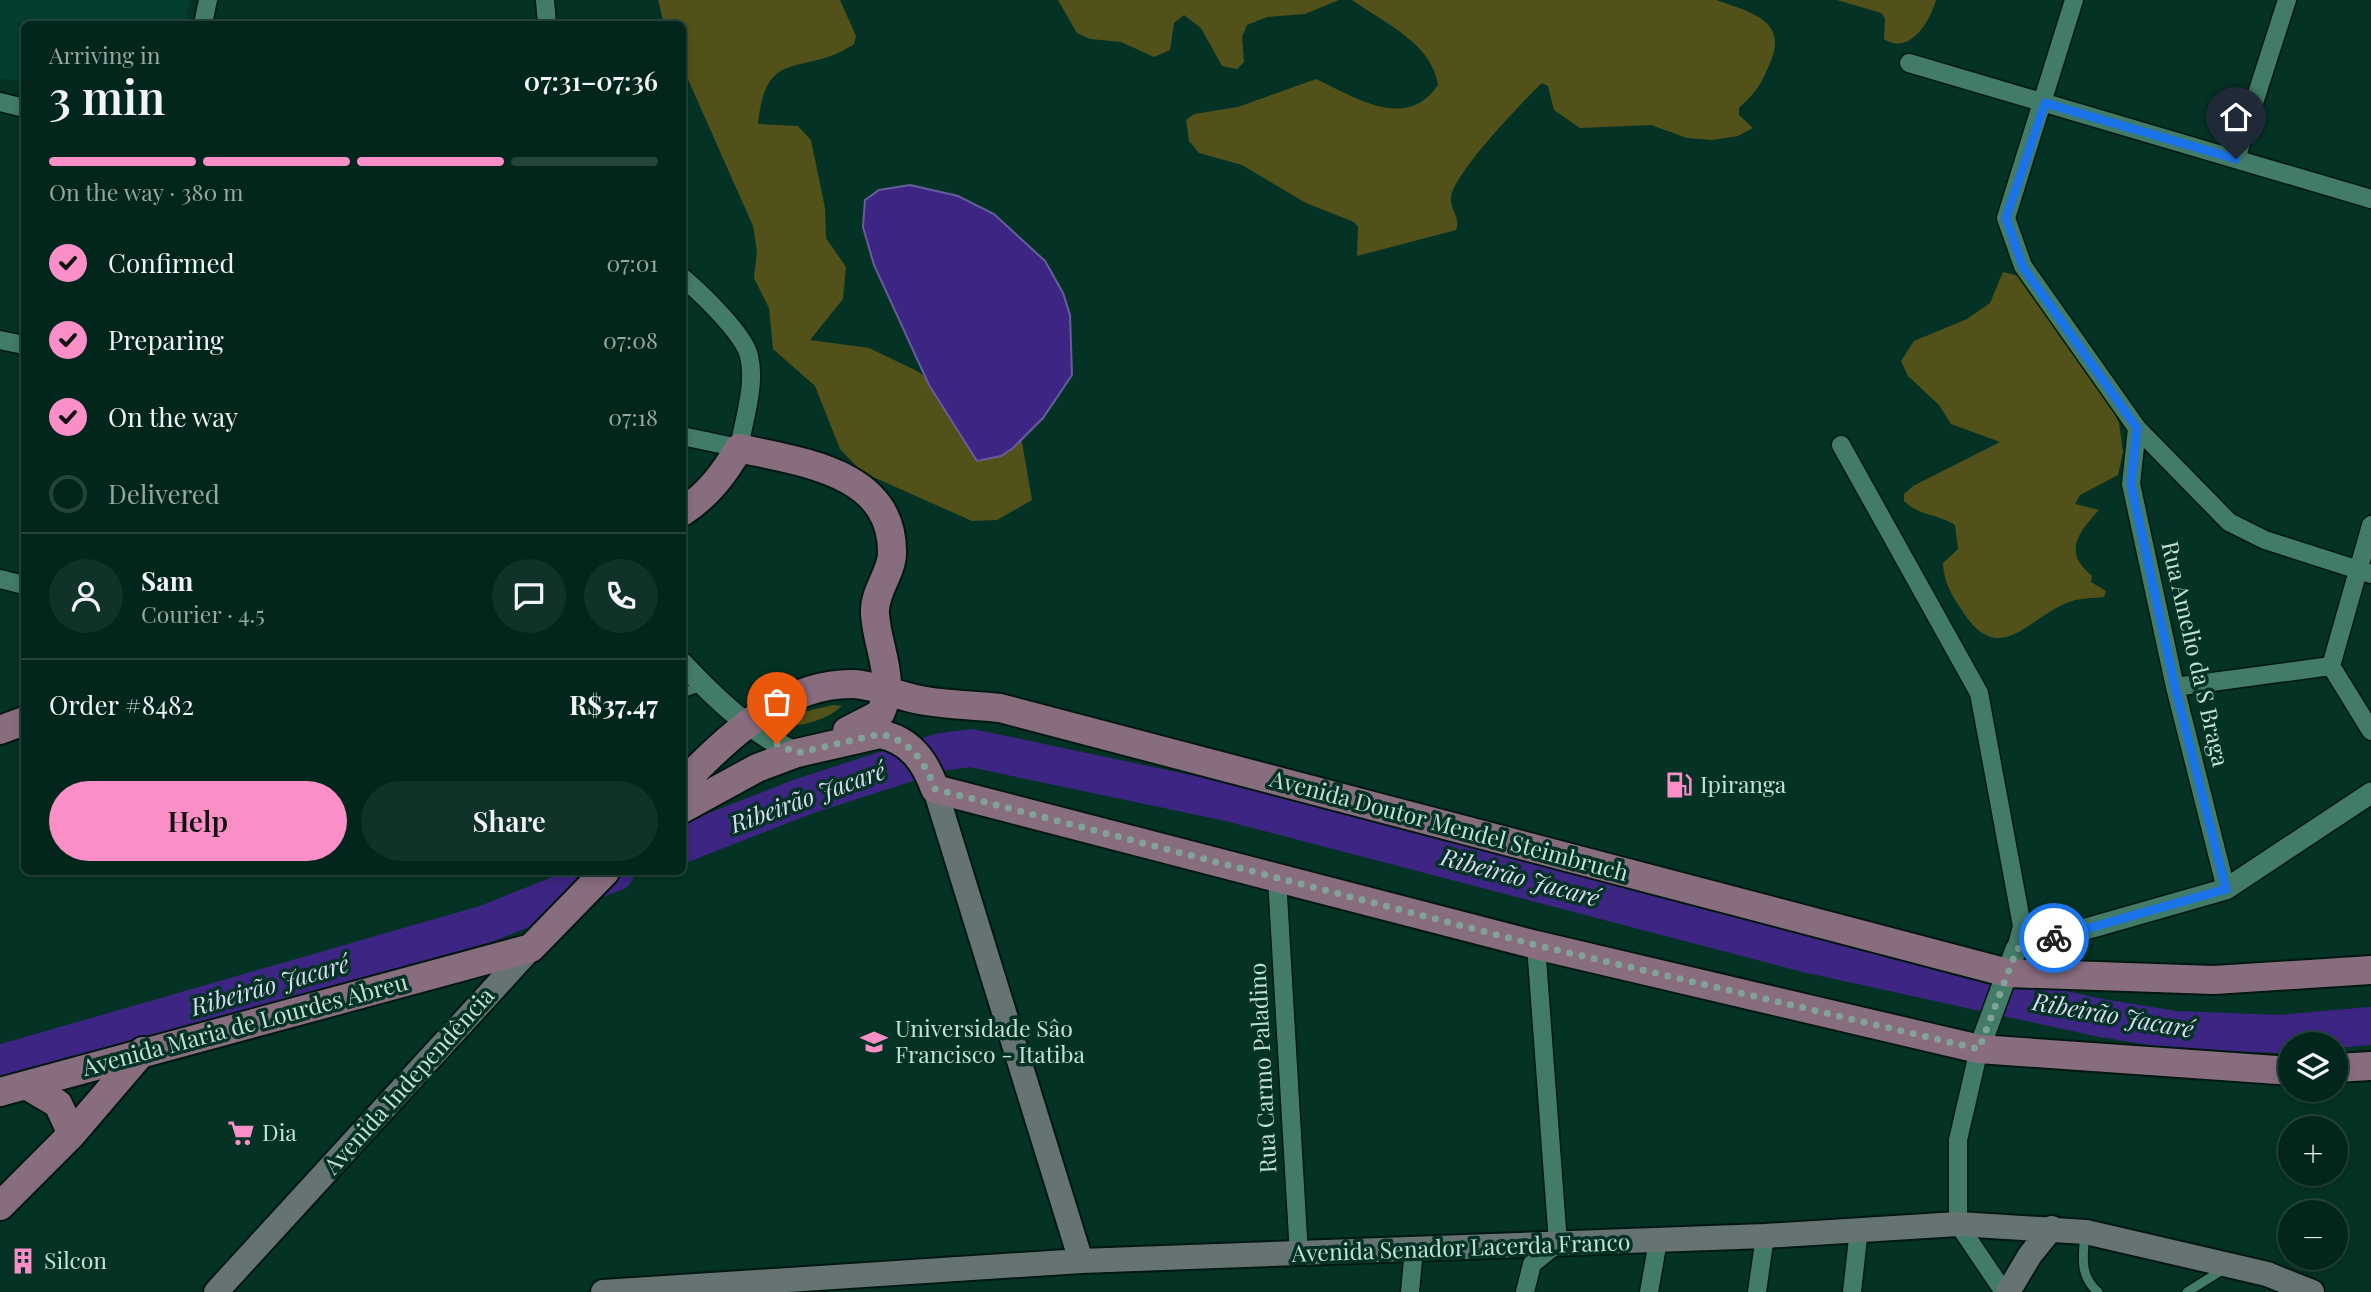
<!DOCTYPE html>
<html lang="en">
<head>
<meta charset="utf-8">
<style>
  body { margin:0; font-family:"Playfair Display",serif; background:#113229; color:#f1f3f6; height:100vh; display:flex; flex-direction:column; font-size:26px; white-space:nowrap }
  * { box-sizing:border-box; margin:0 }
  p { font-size:23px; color:#97a5a3 }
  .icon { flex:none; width:38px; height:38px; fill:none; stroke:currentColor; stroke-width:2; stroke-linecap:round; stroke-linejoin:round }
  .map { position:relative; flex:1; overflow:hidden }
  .sheet { position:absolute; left:21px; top:21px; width:665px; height:854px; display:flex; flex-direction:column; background:#03261c; border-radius:10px; box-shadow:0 4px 10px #0003,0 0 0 2px #24433b }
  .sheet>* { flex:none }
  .controls { position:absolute; left:2278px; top:1032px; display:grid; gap:14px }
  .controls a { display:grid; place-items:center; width:70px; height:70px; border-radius:50%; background:#03261c; box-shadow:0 4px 10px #0003,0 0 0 2px #24433b; font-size:35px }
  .pin { position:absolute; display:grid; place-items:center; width:60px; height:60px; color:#fff; margin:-72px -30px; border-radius:50% 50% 50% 0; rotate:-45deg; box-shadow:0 0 7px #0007 }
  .pin .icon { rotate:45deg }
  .courier { position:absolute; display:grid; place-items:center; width:70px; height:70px; margin:-35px; border:5px solid #1a73e8; border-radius:50%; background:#fff; color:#222; box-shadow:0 2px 9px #0007 }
  .overview em { font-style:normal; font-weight:600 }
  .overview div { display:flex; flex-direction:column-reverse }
  .overview { display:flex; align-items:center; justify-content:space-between; height:119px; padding:0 28px }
  h1 { font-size:46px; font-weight:600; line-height:52px }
  .bar { display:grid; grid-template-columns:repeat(4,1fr); gap:10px 7px; align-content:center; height:84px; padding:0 28px }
  .bar i { height:9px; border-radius:5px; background:#24433b }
  .bar .current { background:#fa8fc7 }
  .bar p { grid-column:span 4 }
  .line { display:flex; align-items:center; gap:18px; padding:0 28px; border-top:2px solid #24433b }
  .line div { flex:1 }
  .round { display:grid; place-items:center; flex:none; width:74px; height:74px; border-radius:37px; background:#113229 }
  ol { padding:0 28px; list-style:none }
  li { display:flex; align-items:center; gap:21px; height:77px }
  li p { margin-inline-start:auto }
  li .icon { padding:7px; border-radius:50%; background:#fa8fc7; color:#111; stroke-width:4 }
  li:last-child { color:#97a5a3 }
  li i { width:38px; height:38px; border:4px solid #24433b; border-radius:50% }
  .primary-button { display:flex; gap:14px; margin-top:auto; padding:14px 28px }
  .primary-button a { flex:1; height:80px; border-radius:42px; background:#fa8fc7; color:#111; font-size:28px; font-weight:600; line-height:80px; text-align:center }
  .primary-button a+a { background:#113229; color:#f1f3f6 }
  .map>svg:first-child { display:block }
  .built { fill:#043e2e }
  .green { fill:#52511a }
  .water { fill:#3d2583; stroke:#665d9b; stroke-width:2 }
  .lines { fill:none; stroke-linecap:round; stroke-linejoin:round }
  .river { stroke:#3d2583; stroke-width:38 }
  .service-casing { stroke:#00180f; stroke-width:12 }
  .minor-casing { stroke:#00180f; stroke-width:21 }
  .tertiary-casing { stroke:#00180f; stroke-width:24 }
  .secondary-casing { stroke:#00180f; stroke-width:28 }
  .primary-casing { stroke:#00180f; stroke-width:32 }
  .service { stroke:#427b67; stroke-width:9 }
  .minor { stroke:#427b67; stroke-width:18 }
  .tertiary { stroke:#427b67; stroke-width:21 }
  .secondary { stroke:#657473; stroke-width:24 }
  .primary { stroke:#886d7f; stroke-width:28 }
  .done { stroke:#81a397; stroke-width:7; stroke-dasharray:0 12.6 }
  .route { stroke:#1a73e8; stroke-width:9 }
  .labels { text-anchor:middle; stroke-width:7; stroke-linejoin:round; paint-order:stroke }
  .street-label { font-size:23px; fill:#c4e0d4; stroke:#043325 }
  .poi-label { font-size:23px; fill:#c4e0d4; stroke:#043325; text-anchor:start }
  .water-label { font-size:24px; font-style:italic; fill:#dcdaf4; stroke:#043325 }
</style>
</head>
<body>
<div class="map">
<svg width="2371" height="1292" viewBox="0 0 2371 1292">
  <rect width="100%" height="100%" fill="#043325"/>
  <path class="built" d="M0 0H190L185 24H24V83L0 78Z"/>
  <path class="green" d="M658 0H840L856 36 854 44C804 78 766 44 758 124L798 126 811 140 825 208 826 238 846 267 843 299 810 340 869 348 917 371 953 396 1019 425 1032 500 997 520 972 521 862 472 840 449 815 386 773 349 769 308 754 278 757 251 753 226 683 68 682 24H664Z
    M1058 0H1339L1305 14 1267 17 1247 25 1242 37 1244 62 1237 69 1222 66 1201 28 1184 15 1174 23 1170 50 1154 57 1121 42 1090 39 1077 33Z
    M1352 0H1716C1750 12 1789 20 1770 63 1761 85 1756 92 1739 108V115L1753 128 1738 136 1712 140 1687 138 1651 125 1580 128 1554 110 1548 86 1542 83C1523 101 1452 175 1451 198 1450 210 1461 218 1456 230L1357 256 1358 227 1354 222 1306 203 1242 165 1199 153 1189 141 1186 120 1194 114 1238 107 1316 79C1355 97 1406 132 1438 85 1432 43 1384 23 1352 0Z
    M1837 0H1936C1930 21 1910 56 1884 39L1885 18 1881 13Z
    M2003 272 2023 277 2095 371 2119 423 2123 452 2118 475 2080 495 2075 504 2099 510C2077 534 2063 552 2092 576L2091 582 2106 591 2104 597C2094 598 2082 598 2072 601 2029 615 2001 670 1963 612 1952 595 1944 584 1943 563L1958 549 1955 525C1938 514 1919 516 1904 501V494L1913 486 2000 442 1951 424 1939 405 1908 376 1901 361 1914 341 1967 319 1990 303Z
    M833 705 842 706C827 720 800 728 779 725L799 713Z"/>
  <path class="water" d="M910 185 958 196 994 214 1045 261 1063 293 1070 315 1072 375 1043 418 1013 448 1001 456 977 461 929 385 874 265 863 227 865 200 879 190Z"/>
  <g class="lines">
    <path class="river" d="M682 844 802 797 941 752 971 748 1232 803 1809 954 2101 1018 2175 1030 2279 1034 2371 1026
      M0 1064 486 924 615 872"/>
    <g class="service-casing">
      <path id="service" d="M682 693 702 686
        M2085 1233C2083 1255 2079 1276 2098 1292
        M2187 1292 2224 1269"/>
    </g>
    <g class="minor-casing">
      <path id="minor" d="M545 0 547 24
        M2074 0 2006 218 2023 266 2137 428 2229 522 2265 540 2371 574
        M203 24 208 0
        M1909 63 2371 199
        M0 102 24 108
        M2236 159 2287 0
        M682 277C700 292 744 334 749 356 756 384 744 419 739 448L682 436
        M0 340 24 345
        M2137 428 2131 484 2175 687 2226 889
        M1841 445 1979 693 2022 926 2016 949
        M0 579 24 585
        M2331 666 2371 525
        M2331 666 2371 731
        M2175 687 2331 666
        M1277 878 1299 1255
        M1979 1049 1958 1140V1224L2004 1292
        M1410 1292 1414 1249
        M1525 1292 1532 1264 1558 1243 1536 945
        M1649 1292 1658 1241
        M1757 1292 1765 1236
        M1852 1292 1859 1229"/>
    </g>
    <g class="tertiary-casing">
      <path id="tertiary" d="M682 663C716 699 751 733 797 753
        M1979 1049 2016 949 2226 889 2371 793"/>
    </g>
    <g class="secondary-casing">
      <path id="secondary" d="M935 789 1081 1261
        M216 1292 531 948
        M603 1292 1081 1261 1765 1236 1958 1224 2086 1232 2267 1274 2312 1292
        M2008 1292 2030 1255 2052 1228"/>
    </g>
    <g class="primary-casing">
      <path id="primary" d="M682 512C708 495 724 474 739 448 800 462 893 471 892 553 892 573 873 593 875 614 877 648 897 680 880 714L847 731
        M0 730 24 721
        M682 784C727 738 783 683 853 684 876 685 898 696 920 700 946 705 974 705 1000 708L2008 973 2214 980 2371 970
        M682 809 757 768 797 753 880 734C910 740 925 761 935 789L1536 945 1979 1049 2291 1071
        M2336 1068 2371 1066
        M26 1085 58 1104 72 1134
        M0 1092 531 948 605 872
        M0 1206 72 1134 143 1051"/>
    </g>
    <use href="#service" class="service"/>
    <use href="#minor" class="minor"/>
    <use href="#tertiary" class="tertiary"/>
    <use href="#secondary" class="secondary"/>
    <use href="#primary" class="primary"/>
  </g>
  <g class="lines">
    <path class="done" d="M777 744 797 753 880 734C910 740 925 762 935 789L1536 945 1979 1049 2017 949 2054 938"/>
    <path class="route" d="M2054 938 2226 889 2175 687 2131 484 2137 428 2023 267 2006 218 2045 103 2236 159"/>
  </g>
  <defs>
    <g id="fuel-bare" transform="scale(2.1)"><path d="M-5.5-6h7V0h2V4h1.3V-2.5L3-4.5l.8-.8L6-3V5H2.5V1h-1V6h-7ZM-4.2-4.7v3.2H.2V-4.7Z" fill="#fa8fc7" stroke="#043325" stroke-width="2.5" paint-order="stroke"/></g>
    <g id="university-bare" transform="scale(2.1)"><path d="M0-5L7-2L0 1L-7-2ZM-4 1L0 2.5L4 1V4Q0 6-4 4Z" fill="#fa8fc7" stroke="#043325" stroke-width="2.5" paint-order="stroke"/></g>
    <g id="supermarket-bare" transform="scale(2.1)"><path d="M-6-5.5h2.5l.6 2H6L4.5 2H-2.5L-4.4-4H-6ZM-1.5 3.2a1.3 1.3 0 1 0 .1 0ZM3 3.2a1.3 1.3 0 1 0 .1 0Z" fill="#fa8fc7" stroke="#043325" stroke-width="2.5" paint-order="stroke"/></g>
    <g id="building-bare" transform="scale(2.1)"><path d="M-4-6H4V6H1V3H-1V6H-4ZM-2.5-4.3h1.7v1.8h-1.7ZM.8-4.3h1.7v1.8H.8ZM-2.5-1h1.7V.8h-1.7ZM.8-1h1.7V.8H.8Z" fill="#fa8fc7" stroke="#043325" stroke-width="2.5" paint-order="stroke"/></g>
  </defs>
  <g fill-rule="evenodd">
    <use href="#fuel-bare" x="1679" y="785"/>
    <use href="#university-bare" x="874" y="1042"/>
    <use href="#supermarket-bare" x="241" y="1133"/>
    <use href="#building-bare" x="23" y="1261"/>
  </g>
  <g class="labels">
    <g class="street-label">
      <text transform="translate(2195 654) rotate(77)" y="8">Rua Amelio da S Braga</text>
      <text transform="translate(1449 826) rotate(15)" y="8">Avenida Doutor Mendel Steimbruch</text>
      <text transform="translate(245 1025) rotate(-15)" y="8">Avenida Maria de Lourdes Abreu</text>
      <text transform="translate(1263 1068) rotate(-93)" y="8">Rua Carmo Paladino</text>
      <text transform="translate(409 1081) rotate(-48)" y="8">Avenida Independência</text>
      <text transform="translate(1461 1248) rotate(-2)" y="8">Avenida Senador Lacerda Franco</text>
    </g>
    <g class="poi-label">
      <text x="1700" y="793">Ipiranga</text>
      <text x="895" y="1037">Universidade Sâo<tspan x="895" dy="26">Francisco - Itatiba</tspan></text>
      <text x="262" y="1141">Dia</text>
      <text x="44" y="1269">Silcon</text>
    </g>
    <g class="water-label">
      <text transform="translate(808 798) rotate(-20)" y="8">Ribeirão Jacaré</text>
      <text transform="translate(1520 878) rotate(15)" y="8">Ribeirão Jacaré</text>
      <text transform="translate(270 986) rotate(-16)" y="8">Ribeirão Jacaré</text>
      <text transform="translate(2113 1016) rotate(10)" y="8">Ribeirão Jacaré</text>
    </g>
  </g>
</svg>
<div class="controls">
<a><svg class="icon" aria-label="layers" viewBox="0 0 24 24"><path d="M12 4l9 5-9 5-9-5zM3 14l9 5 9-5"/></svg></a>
<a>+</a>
<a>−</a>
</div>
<div class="pin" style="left:777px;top:744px;background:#ea580c"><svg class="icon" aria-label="bag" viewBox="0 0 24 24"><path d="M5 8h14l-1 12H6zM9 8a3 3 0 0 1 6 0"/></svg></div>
<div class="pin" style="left:2236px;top:159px;background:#1f2937"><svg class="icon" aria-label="home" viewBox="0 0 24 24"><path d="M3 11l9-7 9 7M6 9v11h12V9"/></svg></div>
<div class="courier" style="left:2054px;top:938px"><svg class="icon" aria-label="bike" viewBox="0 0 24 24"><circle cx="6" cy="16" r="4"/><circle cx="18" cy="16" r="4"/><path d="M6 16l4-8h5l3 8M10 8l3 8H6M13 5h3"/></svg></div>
<section class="sheet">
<div class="overview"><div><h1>3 min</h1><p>Arriving in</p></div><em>07:31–07:36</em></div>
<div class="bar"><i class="current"></i><i class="current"></i><i class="current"></i><i></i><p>On the way · 380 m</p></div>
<ol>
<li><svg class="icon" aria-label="check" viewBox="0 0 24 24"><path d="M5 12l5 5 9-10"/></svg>Confirmed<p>07:01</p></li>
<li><svg class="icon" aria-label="check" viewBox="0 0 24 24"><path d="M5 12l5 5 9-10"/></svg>Preparing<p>07:08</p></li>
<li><svg class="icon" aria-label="check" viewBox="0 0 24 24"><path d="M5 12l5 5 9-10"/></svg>On the way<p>07:18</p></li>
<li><i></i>Delivered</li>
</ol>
<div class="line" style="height:126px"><a class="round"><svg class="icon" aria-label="person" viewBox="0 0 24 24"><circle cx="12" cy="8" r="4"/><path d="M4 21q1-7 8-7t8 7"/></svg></a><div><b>Sam</b><p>Courier · 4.5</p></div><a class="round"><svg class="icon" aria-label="chat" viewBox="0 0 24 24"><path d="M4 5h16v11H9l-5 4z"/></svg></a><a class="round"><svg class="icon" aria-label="phone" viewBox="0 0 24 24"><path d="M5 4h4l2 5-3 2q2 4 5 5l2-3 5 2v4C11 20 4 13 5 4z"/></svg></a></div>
<div class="line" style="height:91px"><div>Order #8482</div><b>R$37.47</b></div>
<div class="primary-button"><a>Help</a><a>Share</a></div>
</section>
</div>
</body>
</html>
